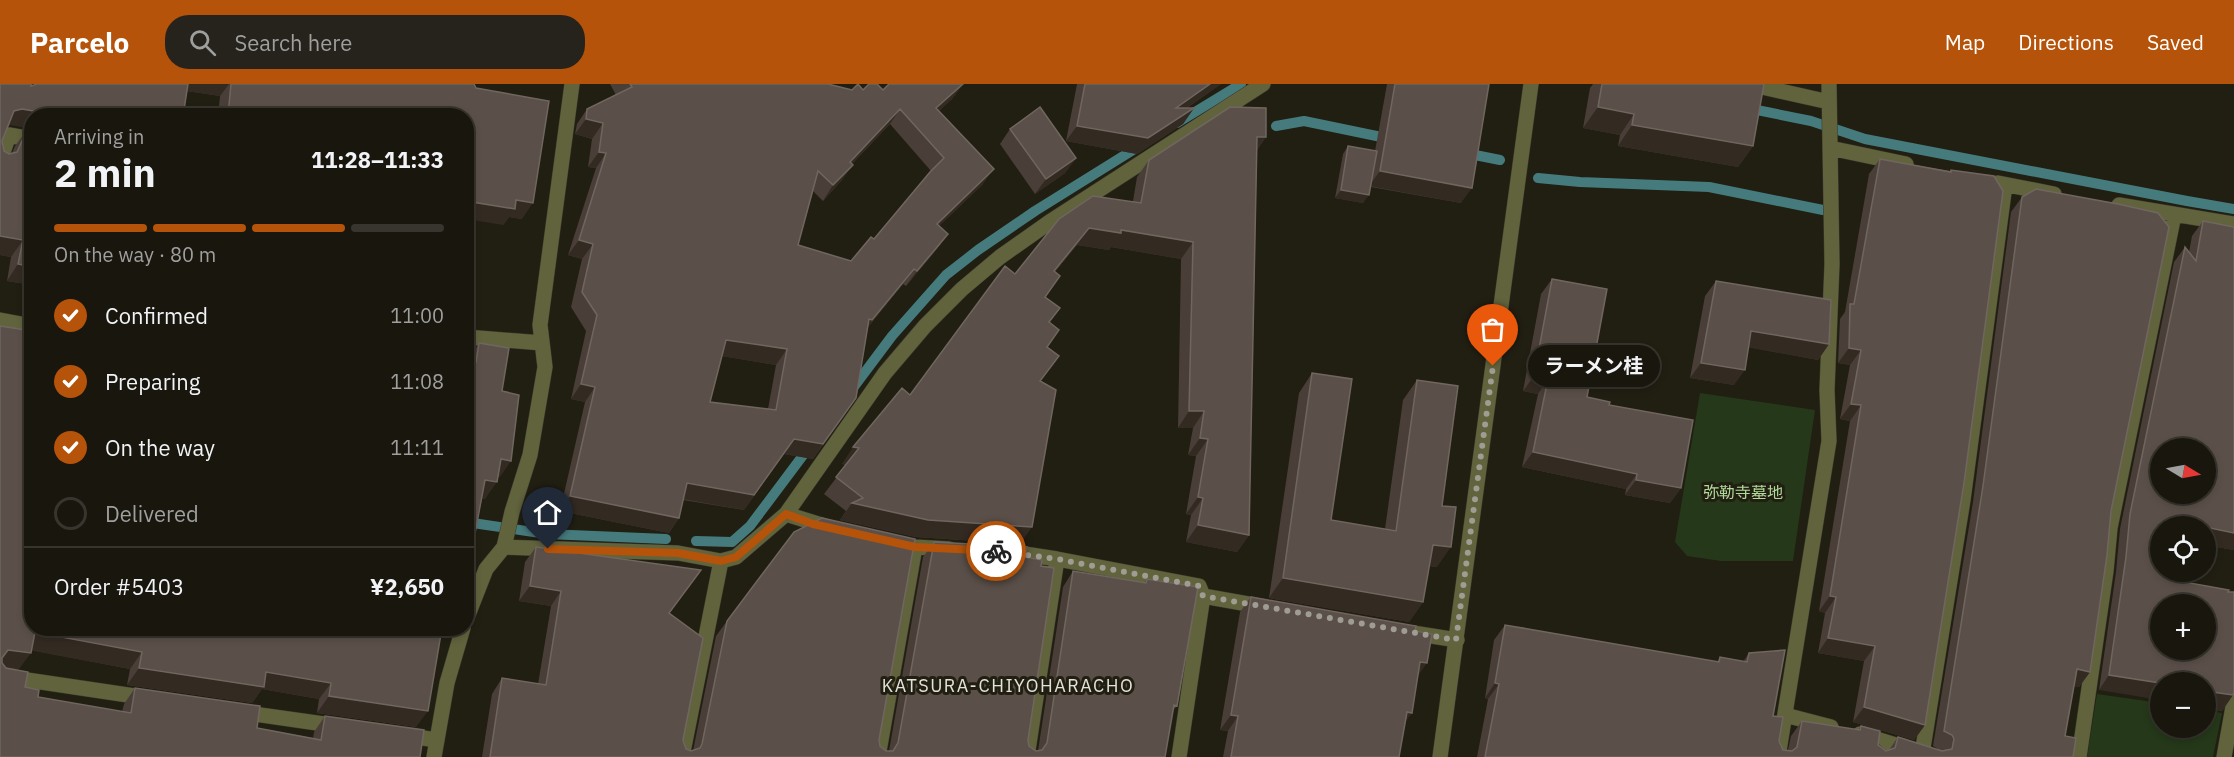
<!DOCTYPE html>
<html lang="en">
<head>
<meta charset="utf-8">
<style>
  body { margin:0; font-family:"IBM Plex Sans","Noto Sans JP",sans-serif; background:#26231c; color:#f1f3f6; height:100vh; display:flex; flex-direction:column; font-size:22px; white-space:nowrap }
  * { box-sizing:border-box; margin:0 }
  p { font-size:20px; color:#9f9f9e }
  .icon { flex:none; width:33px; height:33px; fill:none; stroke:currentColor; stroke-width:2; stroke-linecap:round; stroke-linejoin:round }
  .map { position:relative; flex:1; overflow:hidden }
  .sheet { position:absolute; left:24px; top:24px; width:450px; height:528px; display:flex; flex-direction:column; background:#19160e; border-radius:24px; box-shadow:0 3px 9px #0003,0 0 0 2px #37352e }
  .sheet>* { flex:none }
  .needle { width:39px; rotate:100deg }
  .tools { position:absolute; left:2150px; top:354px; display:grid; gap:12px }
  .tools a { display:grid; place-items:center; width:66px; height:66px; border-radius:50%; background:#19160e; box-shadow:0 3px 9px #0003,0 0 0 2px #37352e; font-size:30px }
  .pin { position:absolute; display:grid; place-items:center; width:51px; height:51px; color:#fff; margin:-62px -26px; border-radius:50% 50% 50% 0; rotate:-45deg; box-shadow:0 0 6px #0007 }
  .pin .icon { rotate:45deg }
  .courier { position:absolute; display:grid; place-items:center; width:60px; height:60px; margin:-30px; border:4px solid #b45309; border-radius:50%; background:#fff; color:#222; box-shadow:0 2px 8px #0007 }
  .bubble { position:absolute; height:42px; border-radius:21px; background:#19160e; box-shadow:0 3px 9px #0003,0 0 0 2px #37352e; font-size:20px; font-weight:700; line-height:42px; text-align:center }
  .summary em { font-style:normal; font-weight:700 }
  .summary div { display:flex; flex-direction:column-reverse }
  .summary { display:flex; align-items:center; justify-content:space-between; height:102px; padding:0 30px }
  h1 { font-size:39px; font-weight:700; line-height:45px }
  .bar { display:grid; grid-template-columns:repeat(4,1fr); gap:9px 6px; align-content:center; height:72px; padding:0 30px }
  .bar i { height:8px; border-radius:4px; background:#37352e }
  .bar .current { background:#b45309 }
  .bar p { grid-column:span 4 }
  .line { display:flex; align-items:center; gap:15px; padding:0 30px; border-top:2px solid #37352e }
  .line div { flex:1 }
  ol { padding:0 30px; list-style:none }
  li { display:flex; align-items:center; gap:18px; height:66px }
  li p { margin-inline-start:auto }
  li .icon { padding:6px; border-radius:50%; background:#b45309; color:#fff; stroke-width:4 }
  li:last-child { color:#9f9f9e }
  li i { width:33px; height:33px; border:3px solid #37352e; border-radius:50% }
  header { display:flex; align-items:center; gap:36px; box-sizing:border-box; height:84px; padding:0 30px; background:#b45309; color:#fff }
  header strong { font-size:28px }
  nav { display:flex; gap:33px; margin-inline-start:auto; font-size:21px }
  .search { width:420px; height:54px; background:#26231c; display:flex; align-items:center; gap:15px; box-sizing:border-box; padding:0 21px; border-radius:24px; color:#9f9f9e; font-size:22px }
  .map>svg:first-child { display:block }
  .green { fill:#253819 }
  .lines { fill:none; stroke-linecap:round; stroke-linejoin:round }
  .stream { stroke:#467b7d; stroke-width:10 }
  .minor-casing { stroke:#3c392e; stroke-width:16 }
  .minor { stroke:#61633d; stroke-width:15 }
  .wall { fill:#4a3e38; fill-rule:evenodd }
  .shaded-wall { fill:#332a22 }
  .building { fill:#5b5049; stroke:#706660; stroke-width:1.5; fill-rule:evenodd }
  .done { stroke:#9f9d93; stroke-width:6; stroke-dasharray:0 10.8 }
  .route { stroke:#b45309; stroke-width:8 }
  .labels { text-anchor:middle; stroke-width:6; stroke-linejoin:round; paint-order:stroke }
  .park-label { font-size:16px; fill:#b1da9a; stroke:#211e12 }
  .neighbourhood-label { font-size:18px; letter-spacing:1.5px; fill:#e3e1d9; stroke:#211e12 }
</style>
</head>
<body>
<header>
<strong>Parcelo</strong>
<div class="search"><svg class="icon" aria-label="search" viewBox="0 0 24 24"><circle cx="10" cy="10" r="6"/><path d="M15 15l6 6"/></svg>Search here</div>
<nav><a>Map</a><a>Directions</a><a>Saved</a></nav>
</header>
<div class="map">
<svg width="2234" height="673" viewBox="0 0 2234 673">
  <rect width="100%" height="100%" fill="#211e12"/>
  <path class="green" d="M1700 309 1815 326 1793 477H1721L1687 472 1675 458Z
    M2097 610 2160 619V644H2205V626L2222 629 2213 673H2087Z"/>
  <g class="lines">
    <path class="stream" d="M1747 24 1811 37 1865 55 2187 117 2234 125
      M1177 39 1241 0
      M1276 42 1304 37 1391 55
      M1465 69 1500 76
      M1538 94 1580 98 1709 103 1823 126
      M850 308 892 252 946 191 978 166 1035 127 1141 61
      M466 438 547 450 666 455
      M696 457 732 458 750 442 810 362"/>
    <g class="minor-casing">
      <path id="minor" d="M1749 0 1829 18
        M1830 64 1906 80
        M0 77 9 51 32 55
        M1998 99 2054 110
        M2119 121 2234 140
        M0 236 32 242
        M466 253 542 259
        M786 430 831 444
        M893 458 915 463 949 465
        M504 463 678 469 721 477
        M1006 467 1057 475 1199 502 1203 512 1265 523
        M466 536 486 485 504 463 512 428 530 371 545 283 540 241 572 0
        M1413 549 1457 556
        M0 592 148 614
        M240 628 338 642
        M1785 631 1831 643
        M1860 650 1934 673
        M404 651 436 656
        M1922 670 1963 416 2005 101
        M434 673 447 599 463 544
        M682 673 721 477 736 473 786 430 885 289 925 242 962 205 1000 173 1051 137 1263 0
        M878 673 915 463
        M1027 673 1057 475
        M1179 673 1203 512
        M1440 673 1531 0
        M1778 673 1829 357 1827 306 1832 180 1829 0
        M2079 673 2106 487 2110 444 2174 131
        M2224 673 2234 617"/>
    </g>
    <use href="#minor" class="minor"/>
  </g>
  <path class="wall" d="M0 0 31 2 37 0H474L522 135 509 133 503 141 466 32H218L220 12 187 7 183 32H32L8 42 2 57 4 67 9 70 12 69 15 62 27 46 32 201 7 197 11 173 0 171Z
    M610 0H828L852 6H883L963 0 952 15 939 27 983 100 939 142 948 150 937 165 906 202 903 200 868 243 856 314 813 375 784 370 744 426 683 416 679 434 669 449 560 427 585 318 571 315 586 247 571 223 582 175 568 171 596 84 588 83 592 55 575 50 577 40 587 25 616 11ZM890 40 931 87 874 155 851 177 798 161 813 107 823 117 842 96 852 80ZM722 272 776 281 768 325 710 318Z
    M1077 0H1221L1187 24H1194L1183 40 1137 70 1066 57Z
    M1387 0H1489L1461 119 1371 103 1363 119 1335 114 1343 70 1348 62 1375 67Z
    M1593 0H1764L1753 62 1738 83 1618 62 1620 51 1583 44 1590 4Z
    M1010 45 1076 74 1065 89 1035 110 1000 60Z
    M1266 53 1257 66 1249 451 1237 468 1186 458 1191 431 1186 430 1196 372 1188 371 1193 344H1178L1181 175 1111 163 1109 166 1077 161 1055 188 1045 213 1050 239 1047 263 1040 297 1020 460 916 453 840 436 846 427 824 410 846 381 842 380 910 311 1015 190 1133 117 1137 93 1149 76Z
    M1880 75 1950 87 1951 86 1925 641 1914 656 1853 638 1864 577 1818 569 1825 529 1819 527 1850 337 1840 335 1850 281 1838 279 1840 235 1845 228 1869 90Z
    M2022 113 2111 427 2090 588 2079 603 2074 602 2065 652 2073 673H1477L1488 615 1485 614 1494 556 1505 541 1717 578 1720 573 1743 578 1749 569 1773 632 1779 657 1783 666H1788L1791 652 1802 637 1858 646 1861 642 1886 667 1889 666 1898 653 1941 667 1933 662 1973 418 2011 128Z
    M2203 137 2234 143V466L2205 461V442H2160L2233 611 2222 627 2205 624V598L2099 606 2116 488 2120 445 2174 178 2185 163 2189 168 2192 152Z
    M1552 195 1587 313 1681 404 1670 419 1625 411 1626 405 1522 383 1538 310 1523 307 1541 210Z
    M1716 197 1829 260 1818 276 1748 263 1734 301 1690 294 1705 212Z
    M0 242 32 544H442L416 643 317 629 319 615 262 605 252 619 127 601 130 585 31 566 19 585 7 584 25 603 38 613 122 628 124 620 135 604 257 644 313 654 314 648 325 632 420 673H0Z
    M479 259 502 307 500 393H498L485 415 482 414 466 493V276H468Z
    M1312 289 1331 436 1385 445 1403 316 1417 296 1442 422 1437 483 1429 482 1423 518 1409 538 1269 514 1299 309Z
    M934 458 1025 473 1041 482 1028 656 1029 662 1036 667H1038L1063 503 1073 487 1144 499 1147 495 1177 622 1173 626 1165 673H482L492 610 502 594 538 600 551 522 519 517 525 478 536 463 670 529 683 656 686 665 691 667H693L716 552 727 537 879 656 880 662 886 667H889L923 473Z
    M1251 513 1415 547 1417 593 1405 639 1399 673H1223L1228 647 1220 646 1240 528Z"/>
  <path class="shaded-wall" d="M183 0H229L220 12 179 6Z
    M963 0 952 15 925 40 936 24Z
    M1210 0H1221L1165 39 1176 24Z
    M1598 23 1634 30 1620 51 1583 44Z
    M1194 24 1183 40 1137 70 1066 57 1077 42Z
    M22 25 45 29 43 32H32V45L10 41 3 44 14 27Z
    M900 25 890 40 839 93 850 78Z
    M586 35 603 39 592 55 575 50Z
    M1632 41 1753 62 1738 83 1618 62Z
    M1257 53H1266L1254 70Z
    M599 68 606 69 596 84 588 83Z
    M1076 74 1065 89 1035 110 1046 95Z
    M853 81 842 96 823 117 833 101Z
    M994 85 983 100 926 155 937 140Z
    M1380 87 1472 104 1461 119 1369 102Z
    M1341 106 1369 111 1363 119 1335 114Z
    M516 116 533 119 522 135 509 133 503 141 466 135V117Z
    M1089 144 1121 146 1193 158 1181 175 1111 163 1109 166 1077 161 1042 204 1054 187Z
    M948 150 937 165 906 202 917 187Z
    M0 152 23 156 11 173 0 171Z
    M579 156 593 160 582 175 568 171Z
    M18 180 32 183V201L7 197Z
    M914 185 903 200 861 251 869 235Z
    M1751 247 1829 260 1818 276 1740 262Z
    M726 256 787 265 776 281 715 271Z
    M1849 264 1861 266 1850 281 1838 279Z
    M1701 279 1745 286 1734 301 1690 294Z
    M1534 292 1548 295 1538 310 1523 307Z
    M581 300 595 303 585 318 571 315Z
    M1851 320 1861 321 1850 337 1840 335Z
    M1189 327H1204L1193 344H1178Z
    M1200 354 1208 355 1196 372 1188 371Z
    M794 355 823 360 813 375 784 370 744 426 677 414 687 399Z
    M853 363 859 364 847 381 842 380Z
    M1533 368 1637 390 1626 405 1522 383Z
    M501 375 511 377 500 393 489 392Z
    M485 396 497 398 485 415 473 413Z
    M1636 396 1681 404 1670 419 1625 411Z
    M570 412 679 434 669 449 560 427Z
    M1198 413 1203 414 1191 431 1186 430Z
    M852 419 1032 443 1020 460 916 453 840 436Z
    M1198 441 1249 451 1237 468 1186 458Z
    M2205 443 2234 449V466L2205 461Z
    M1433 461 1451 463 1437 483 1419 480Z
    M1283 494 1423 518 1409 538 1269 514Z
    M530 502 561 507 551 522 519 517Z
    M1830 512 1836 513 1825 529 1819 527Z
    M35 548 142 568 130 585 23 565Z
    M1828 554 1875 562 1864 577 1818 569Z
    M8 566 31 569 19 585 0 583V576Z
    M1420 578 1427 579 1416 595Z
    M139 584 266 588 331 599 319 615 262 605 252 619 127 601Z
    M2077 585 2090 588 2079 603 2066 601Z
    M2109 591 2160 599V616L2099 606Z
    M1495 599 1499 600 1488 615 1485 614Z
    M2205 607 2233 611 2222 627 2205 624Z
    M329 612 428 627 416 643 317 629Z
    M1864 623 1925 641 1914 656 1853 638Z
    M1407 628 1412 629 1401 644Z
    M1231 631 1238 632 1228 647 1220 646Z"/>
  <path class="building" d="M0 0H31V2L37 0H188L183 32H48L45 29 22 25 14 27 2 57 4 67 9 70 17 68 27 46H32V183L18 180 23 156 0 152Z
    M231 0H474L476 4 549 17 533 119 516 116 515 125 466 117V32H228Z
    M630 0H828L852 6 858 0 863 6 869 0H877L883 6 889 0H963L936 24 994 85 937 140 948 150 917 187 914 185 872 236 869 235 856 314 823 360 794 355 754 411 687 399 679 434 570 412 595 303 581 300 597 231 582 208 593 160 579 156 606 69 599 68 603 39 586 35 587 25 632 3ZM900 25 944 74 930 88 874 155 871 153 851 177 798 161 818 87 833 101 853 81 850 78ZM726 256 787 265 776 326 710 318Z
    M1085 0H1210L1176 24H1194L1148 54 1077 42Z
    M1395 0H1489L1472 104 1380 87Z
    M1602 0H1764L1753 62 1632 41 1634 30 1598 23Z
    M1040 23 1076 74 1046 95 1010 45Z
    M1230 23 1266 24V53H1257L1249 451 1198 441 1203 414 1198 413 1208 355 1200 354 1204 327H1189L1193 158 1121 146V149L1089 144 1054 187 1060 192 1045 213 1060 224 1049 238 1059 246 1047 263 1059 272 1040 297 1056 306 1032 443 928 436 852 419 863 414 836 393 859 364 853 363 902 304 910 311 1005 182 1015 190 1059 135 1093 112 1141 119 1149 76Z
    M1348 62 1377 67 1369 111 1341 106Z
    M1880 75 1951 88V86L1994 92 2003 107 1964 399 1925 641 1864 623 1875 562 1828 554 1836 513 1830 512 1861 321 1851 320 1861 266 1849 264 1850 220H1854Z
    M2036 105 2118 120 2158 129 2169 143 2111 427 2107 471 2090 588 2077 585 2065 652 2076 654 2073 673H1485L1499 600 1495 599 1505 541 1719 578 1720 573 1747 578 1749 569 1785 566 1773 632 1783 633 1779 657 1783 666 1792 667 1797 663 1802 637 1860 646 1861 642 1880 647 1878 661 1886 667 1895 664 1898 653 1942 667 1952 665 1954 655 1952 651 1944 647 1983 402 2022 113Z
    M2203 137 2234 143V449L2205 443V442H2160V488H2186L2184 498 2229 506 2228 508H2234V608L2233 611 2205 607V598L2160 599 2109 591 2126 473 2130 430 2185 163 2196 177ZM2160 364H2205V410H2160ZM2160 520H2205V566H2160Z
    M1552 195 1607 205 1587 313 1610 318 1609 321 1693 336 1681 404 1636 396 1637 390 1533 368 1548 295 1534 292Z
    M1716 197 1831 216 1829 260 1751 247 1745 286 1701 279Z
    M0 242 32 247V544H442L428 627 329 612 331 599 266 588 264 603 139 584 142 568 35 548 31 569 8 566 2 574V579L6 584 28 588 25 603 39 606 38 613 131 629 135 604 260 622 257 644 321 656 325 632 424 646 420 673H0Z
    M479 259 509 264 502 307 519 311 511 377 501 375 497 398 485 396 467 492 466 276 476 278Z
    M1312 289 1352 295 1331 436 1396 447 1417 296 1458 302 1442 422 1456 423 1451 463 1433 461 1423 518 1283 494Z
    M822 434 915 455 879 656 880 662 886 667H893L898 659 934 458 1027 463 1025 473 1042 476 1041 482 1054 484 1028 656 1029 662 1036 667 1042 666 1047 659 1073 487 1146 499 1147 495 1198 503 1177 622 1174 621 1165 673H490L502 594 546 601 561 507 530 502 536 463 701 486 669 529 703 554 683 656 686 665 691 667 700 664 702 660 727 537 794 448Z
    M1251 513 1416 542 1415 547 1432 550 1427 579 1420 578 1412 629 1407 628 1399 673H1231L1238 632 1231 631Z"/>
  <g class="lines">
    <path class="done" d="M996 467 1057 475 1199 502 1203 512 1456 556 1493 282"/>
    <path class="route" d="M548 465 678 469 721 477 736 473 786 430 813 440 915 463 996 467"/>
  </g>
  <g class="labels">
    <g class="park-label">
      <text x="1743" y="414">弥勒寺墓地</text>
    </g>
    <g class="neighbourhood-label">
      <text x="1008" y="608">KATSURA-CHIYOHARACHO</text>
    </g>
  </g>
</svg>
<div class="tools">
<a><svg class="needle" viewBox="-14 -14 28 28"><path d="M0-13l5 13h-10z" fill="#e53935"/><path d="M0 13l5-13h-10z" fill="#9f9f9e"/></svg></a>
<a><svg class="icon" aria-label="locate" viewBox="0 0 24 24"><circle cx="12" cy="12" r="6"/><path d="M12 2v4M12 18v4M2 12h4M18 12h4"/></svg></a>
<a>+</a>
<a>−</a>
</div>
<div class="pin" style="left:1493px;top:282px;background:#ea580c"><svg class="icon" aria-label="bag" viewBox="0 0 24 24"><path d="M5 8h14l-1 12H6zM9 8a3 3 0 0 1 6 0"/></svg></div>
<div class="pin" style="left:548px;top:465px;background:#1f2937"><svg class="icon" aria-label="home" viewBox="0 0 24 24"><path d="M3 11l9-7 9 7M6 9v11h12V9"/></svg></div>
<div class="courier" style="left:996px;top:467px"><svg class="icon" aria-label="bike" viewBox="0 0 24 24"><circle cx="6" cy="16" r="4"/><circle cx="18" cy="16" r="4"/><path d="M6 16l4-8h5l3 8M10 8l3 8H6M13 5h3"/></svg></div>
<div class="bubble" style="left:1528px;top:261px;width:132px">ラーメン桂</div>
<section class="sheet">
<div class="summary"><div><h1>2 min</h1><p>Arriving in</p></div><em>11:28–11:33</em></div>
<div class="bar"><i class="current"></i><i class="current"></i><i class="current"></i><i></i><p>On the way · 80 m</p></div>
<ol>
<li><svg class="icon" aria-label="check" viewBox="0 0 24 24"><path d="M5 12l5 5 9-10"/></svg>Confirmed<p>11:00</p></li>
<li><svg class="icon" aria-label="check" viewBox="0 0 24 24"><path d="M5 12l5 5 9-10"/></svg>Preparing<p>11:08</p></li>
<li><svg class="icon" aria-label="check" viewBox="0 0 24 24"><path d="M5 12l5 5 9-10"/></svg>On the way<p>11:11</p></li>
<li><i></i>Delivered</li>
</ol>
<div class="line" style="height:78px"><div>Order #5403</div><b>¥2,650</b></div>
</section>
</div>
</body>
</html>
